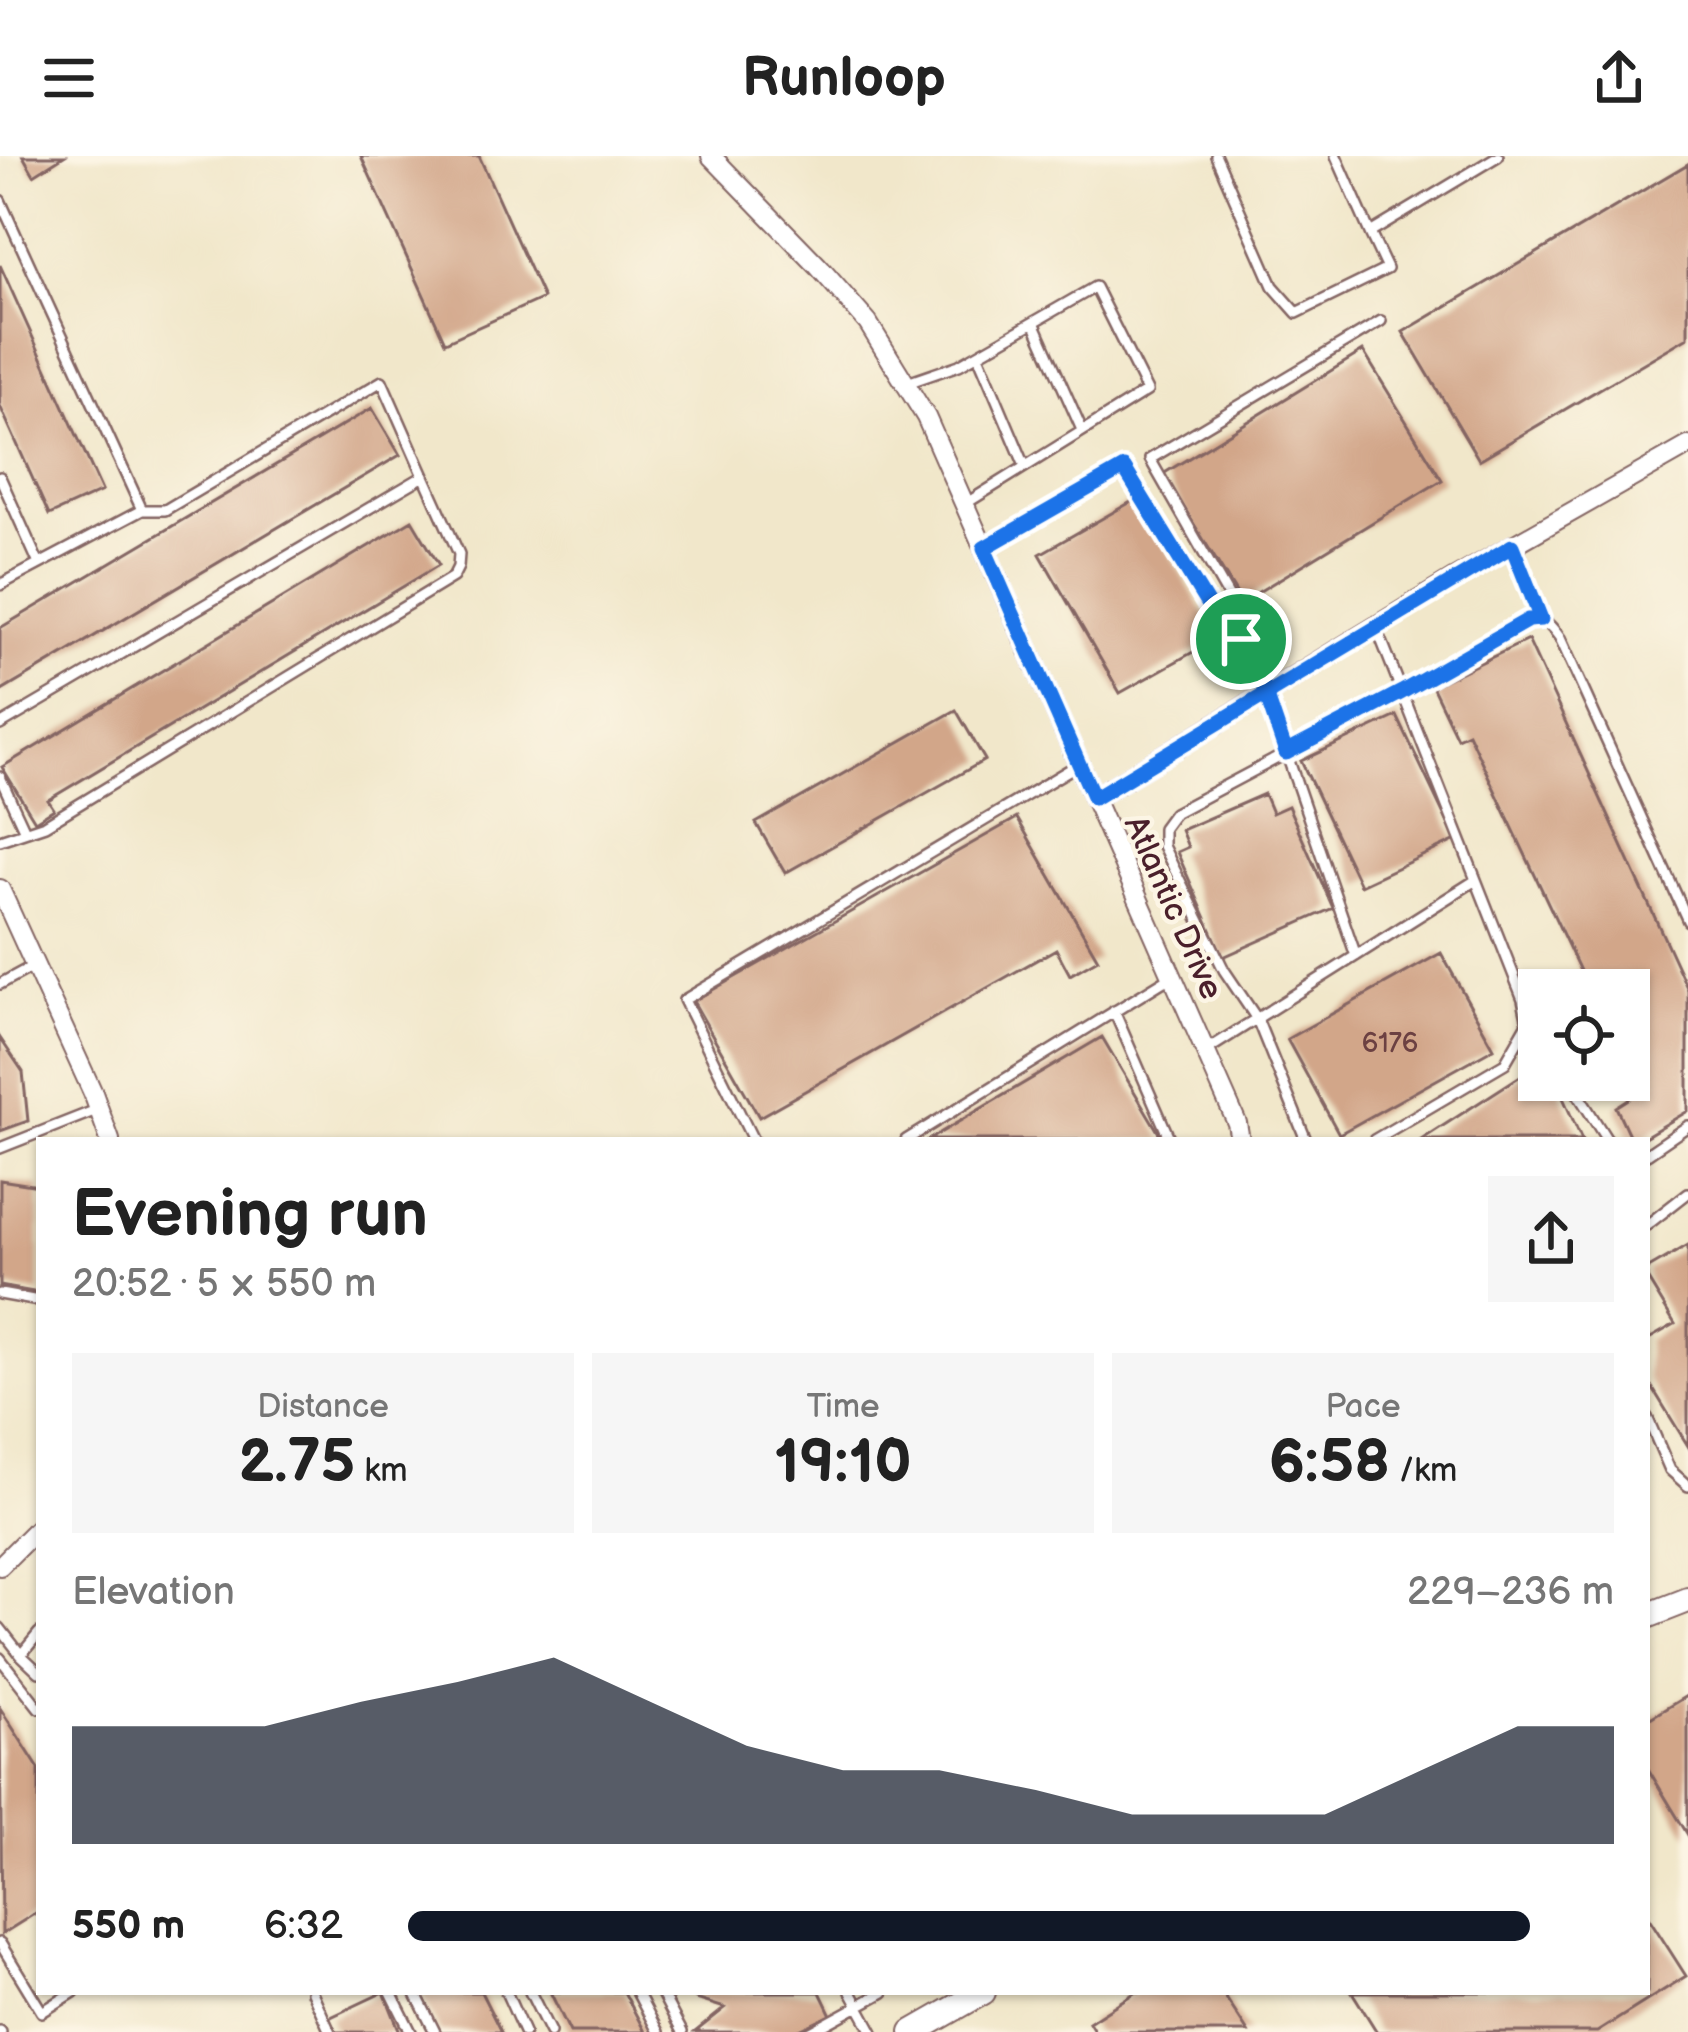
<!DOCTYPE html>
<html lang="en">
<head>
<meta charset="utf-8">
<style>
  body { margin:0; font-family:"Balsamiq Sans",sans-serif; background:#f6f6f6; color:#222; height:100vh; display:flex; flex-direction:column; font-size:45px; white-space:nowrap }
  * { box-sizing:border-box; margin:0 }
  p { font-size:39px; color:#767676 }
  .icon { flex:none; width:66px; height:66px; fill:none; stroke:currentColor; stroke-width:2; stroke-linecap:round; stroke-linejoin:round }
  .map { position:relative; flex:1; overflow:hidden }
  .side { position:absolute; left:36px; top:981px; width:1614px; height:858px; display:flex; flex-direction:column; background:#fff; border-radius:0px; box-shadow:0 3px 9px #0004 }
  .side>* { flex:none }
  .buttons { position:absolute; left:1518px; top:813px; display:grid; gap:24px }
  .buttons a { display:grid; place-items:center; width:132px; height:132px; border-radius:0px; background:#fff; box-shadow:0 3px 9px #0004; font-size:60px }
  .pin { position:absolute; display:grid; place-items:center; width:102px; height:102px; color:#fff; margin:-51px; border:6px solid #fff; border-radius:50%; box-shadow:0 3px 12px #0007 }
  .round { display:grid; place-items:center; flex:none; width:126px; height:126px; border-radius:0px; background:#f6f6f6 }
  .headline { display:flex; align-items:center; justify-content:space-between; height:204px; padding:0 36px }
  h1 { font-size:66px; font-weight:800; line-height:90px }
  .metrics { display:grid; grid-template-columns:repeat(3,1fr); gap:18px; height:204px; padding:12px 36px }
  .metrics div { display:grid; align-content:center; border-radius:0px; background:#f6f6f6; text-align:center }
  .metrics b { font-size:60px; font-weight:800 }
  .metrics small { font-size:33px; font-weight:400 }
  .metrics p { font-size:33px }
  .chart { height:336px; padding:24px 36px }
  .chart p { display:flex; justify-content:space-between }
  .chart svg { width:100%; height:216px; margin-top:12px; fill:#111827; opacity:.7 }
  ul { padding:0 36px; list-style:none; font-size:39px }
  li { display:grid; grid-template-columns:192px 144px 1fr; align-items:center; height:90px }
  li i { height:30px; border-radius:15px; background:#111827 }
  header { display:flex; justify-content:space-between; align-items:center; height:156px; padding:0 36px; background:#fff; font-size:54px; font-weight:800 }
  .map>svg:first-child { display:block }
  .building { fill:#d2a689 }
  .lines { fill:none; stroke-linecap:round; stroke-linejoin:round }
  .lane-casing { stroke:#846563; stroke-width:14 }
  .street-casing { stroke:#846563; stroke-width:22 }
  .secondary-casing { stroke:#846563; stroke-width:28 }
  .lane { stroke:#fff; stroke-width:9 }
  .street { stroke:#fff; stroke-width:18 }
  .secondary { stroke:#fff; stroke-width:24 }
  .route-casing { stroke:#fff; stroke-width:24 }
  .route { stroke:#1a73e8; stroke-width:15 }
  .labels { text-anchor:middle; stroke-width:9; stroke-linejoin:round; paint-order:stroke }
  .number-label { font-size:27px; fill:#6c4142 }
  .street-label { font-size:33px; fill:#4a1f2b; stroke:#fcf5e5 }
</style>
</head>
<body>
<header><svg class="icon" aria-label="menu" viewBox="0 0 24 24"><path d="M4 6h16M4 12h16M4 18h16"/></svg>Runloop<svg class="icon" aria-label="share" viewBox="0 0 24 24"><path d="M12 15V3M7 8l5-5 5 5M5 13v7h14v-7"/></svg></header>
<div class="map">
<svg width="1688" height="1876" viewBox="0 0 1688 1876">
  <rect width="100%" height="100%" fill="#fcf5e5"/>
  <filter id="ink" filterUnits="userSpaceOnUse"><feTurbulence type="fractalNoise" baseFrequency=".00833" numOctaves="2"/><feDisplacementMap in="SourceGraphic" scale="24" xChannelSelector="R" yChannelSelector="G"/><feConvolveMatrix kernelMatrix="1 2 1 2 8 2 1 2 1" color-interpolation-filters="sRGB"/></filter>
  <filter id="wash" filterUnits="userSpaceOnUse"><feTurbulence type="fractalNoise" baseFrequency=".004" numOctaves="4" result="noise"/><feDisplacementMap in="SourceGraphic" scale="48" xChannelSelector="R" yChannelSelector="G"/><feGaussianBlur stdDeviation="2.7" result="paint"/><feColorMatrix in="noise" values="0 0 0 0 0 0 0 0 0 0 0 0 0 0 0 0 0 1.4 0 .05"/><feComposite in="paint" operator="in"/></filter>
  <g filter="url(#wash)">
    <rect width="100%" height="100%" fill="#f1e7ca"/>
    <g id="blocks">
      <!-- building -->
      <path class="building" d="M23,0H64L34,19Z
        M361,0H479L543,142L445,186Z
        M1688,8V181L1479,304L1403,176Z
        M0,109L102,335L49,359L0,250Z
        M1363,195L1442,324L1242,446L1163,318Z
        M372,252L400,299L0,536V472Z
        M1138,342L1218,482L1120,537L1040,398Z
        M412,364L439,409L48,644L54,653L35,665L2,611Z
        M1528,484L1688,834V955L1641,983L1629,979L1616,951L1638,937L1629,918V834H1589L1468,577L1457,582L1432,530Z
        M956,554L985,604L785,717L756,667Z
        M1397,560L1456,684L1360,729L1301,605Z
        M1264,638L1272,657L1288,650L1333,752L1223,801L1177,696L1188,691L1181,674Z
        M1017,662L1098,803L1070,819L1056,793L759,961L693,845Z
        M1441,797L1494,892L1339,978L1287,883Z
        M1102,881L1163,984H928Z
        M0,882L23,916L28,965L0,975Z
        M1539,908V924H1555L1582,984H1421Z
        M0,1024L39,1030V1137L0,1130Z
        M1688,1089V1290L1647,1223V1184L1675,1168L1647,1122V1113Z
        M1688,1539V1679L1647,1611V1564Z
        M0,1552L39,1613V1755L2,1778Z
        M1647,1759L1686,1820L1597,1876H1377L1352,1836H1647Z
        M384,1836L400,1876H336L329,1862Z
        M421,1836H481L501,1876H440Z
        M550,1836H624L645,1876H570Z
        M698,1836H820L831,1859L795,1876H695L725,1852L696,1843Z
        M1136,1836H1222L1248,1876H1095L1089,1866Z"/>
    </g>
  </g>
  <g filter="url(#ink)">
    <use href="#blocks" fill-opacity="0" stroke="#846563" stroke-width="3"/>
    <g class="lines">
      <defs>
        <path id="lane" d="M1216,0L1273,130L1297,157L1387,113L1370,77
          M1336,0L1370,77L1498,0
          M0,44L142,354L0,429
          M1034,166L1082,274
          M978,199L1025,310
          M907,227L959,209L1095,131L1147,235L965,348
          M0,321L39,408
          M142,354H165L382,225L424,320
          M1512,390L1541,463
          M984,392L1124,312L1222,472L1241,483L1266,538L1356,800
          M1241,483L1242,464L1150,303L1381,165
          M0,569L424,320L459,398L458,411L453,421L45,669L0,684
          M0,621L25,675
          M0,828L35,809
          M1114,855L1170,984
          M1207,894L1476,724
          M1569,924L1607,984
          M753,984L684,844L1079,608
          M906,984L1172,820
          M1306,984L1257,863L1224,814L1163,690V672L1174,657L1402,536L1527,464C1545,462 1550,468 1560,482L1688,765
          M1374,984L1505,907L1528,867L1523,843L1376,470
          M0,992L99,953
          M1647,998L1688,970
          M1647,1069L1688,1037
          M0,1138L39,1145
          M1647,1261L1670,1314L1688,1330
          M0,1472L21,1499L39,1516
          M21,1499L39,1477
          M0,1502L39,1552
          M0,1787L42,1856L74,1836
          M312,1836L330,1876
          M391,1836L411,1876
          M415,1836L435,1876
          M506,1836L524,1876
          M530,1836L550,1876
          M637,1836L658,1876
          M661,1836L682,1876
          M851,1836L873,1876
          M0,1875L1,1876
          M811,1876L884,1836"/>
        <path id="street" d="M711,0L818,110L868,167L926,261L1237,967L1240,984
          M1094,642L1455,422L1688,290
          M0,733L93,937L110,984
          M0,1410L39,1371"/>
        <path id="secondary" d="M1647,1460L1688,1444
          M913,1876L983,1836"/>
      </defs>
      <!-- lane casing -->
      <use href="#lane" class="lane-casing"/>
      <!-- street casing -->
      <use href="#street" class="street-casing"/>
      <!-- secondary casing -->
      <use href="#secondary" class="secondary-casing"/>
      <!-- lane -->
      <use href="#lane" class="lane"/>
      <!-- street -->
      <use href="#street" class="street"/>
      <!-- secondary -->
      <use href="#secondary" class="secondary"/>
    </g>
  </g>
  <g class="lines" filter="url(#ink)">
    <defs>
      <path id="route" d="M1241,483L1222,472L1124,312L984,392L1094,642L1266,538L1286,597L1402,536L1528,464L1541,463L1512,390L1266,538L1241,483"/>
    </defs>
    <!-- route casing -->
    <use href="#route" class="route-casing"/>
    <!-- route -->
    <use href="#route" class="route"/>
  </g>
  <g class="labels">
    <!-- number labels -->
    <g class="number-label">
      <text x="1390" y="896">6176</text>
    </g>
    <!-- street labels -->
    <g class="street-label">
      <text transform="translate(1175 751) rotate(66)" y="12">Atlantic Drive</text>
    </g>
  </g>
</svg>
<div class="buttons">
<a><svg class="icon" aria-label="locate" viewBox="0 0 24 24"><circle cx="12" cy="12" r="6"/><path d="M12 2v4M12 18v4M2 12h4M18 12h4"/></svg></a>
</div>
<div class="pin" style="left:1241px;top:483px;background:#1e9e55"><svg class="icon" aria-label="arrive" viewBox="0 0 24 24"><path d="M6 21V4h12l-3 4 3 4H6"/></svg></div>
<section class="side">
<div class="headline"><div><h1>Evening run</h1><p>20:52 · 5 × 550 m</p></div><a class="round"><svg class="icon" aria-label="share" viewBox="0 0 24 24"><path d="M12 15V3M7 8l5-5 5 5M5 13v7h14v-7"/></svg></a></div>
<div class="metrics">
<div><p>Distance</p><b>2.75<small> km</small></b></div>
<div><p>Time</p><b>19:10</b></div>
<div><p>Pace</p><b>6:58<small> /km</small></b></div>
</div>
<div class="chart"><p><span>Elevation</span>229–236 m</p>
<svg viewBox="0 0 160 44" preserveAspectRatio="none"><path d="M0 44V20L10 20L20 20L30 15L40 11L50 6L60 15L70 24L80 29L90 29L100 33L110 38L120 38L130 38L140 29L150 20L160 20V44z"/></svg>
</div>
<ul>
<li><b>550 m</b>6:32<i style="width:93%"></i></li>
</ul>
</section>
</div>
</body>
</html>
